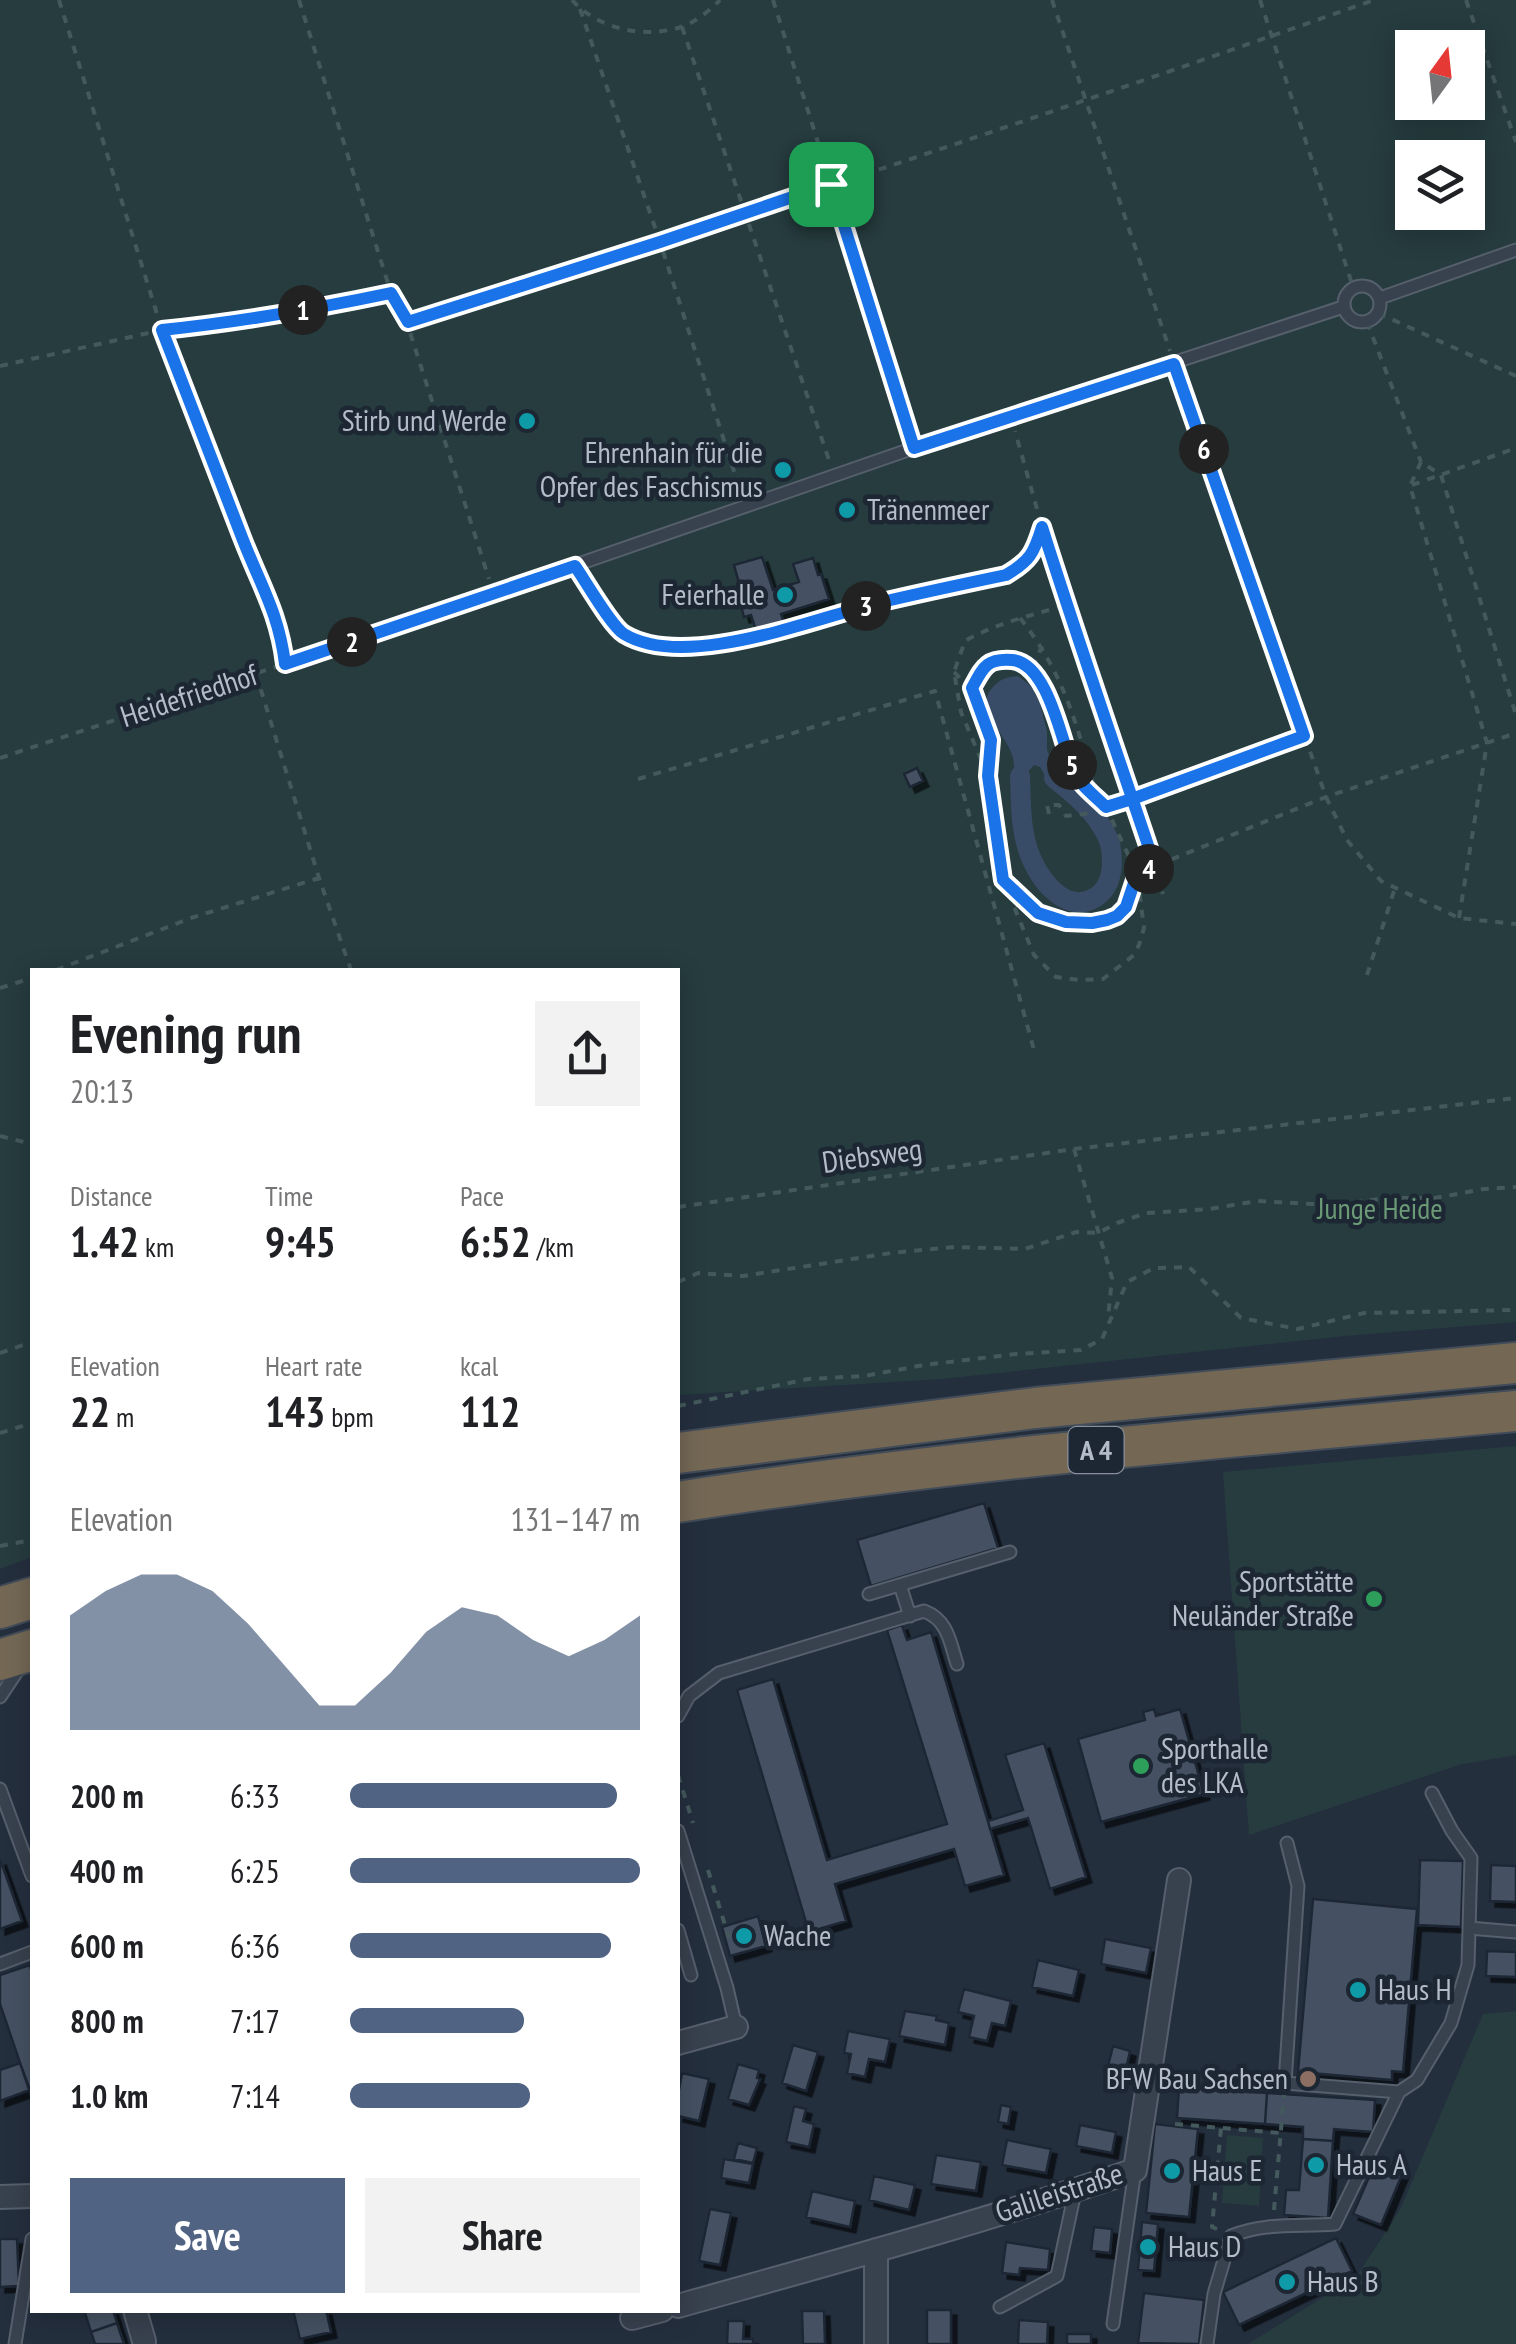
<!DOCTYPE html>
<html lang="en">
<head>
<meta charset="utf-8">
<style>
  body { margin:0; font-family:"PT Sans Narrow",sans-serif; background:#f2f2f2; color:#202124; height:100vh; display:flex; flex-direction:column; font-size:38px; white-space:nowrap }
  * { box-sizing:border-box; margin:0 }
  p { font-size:32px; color:#757577 }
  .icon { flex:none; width:55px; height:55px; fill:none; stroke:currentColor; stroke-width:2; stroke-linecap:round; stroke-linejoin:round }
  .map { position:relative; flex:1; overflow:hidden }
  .details { position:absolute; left:30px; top:968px; width:650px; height:1345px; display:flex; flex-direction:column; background:#fff; border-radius:0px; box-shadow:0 5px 25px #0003 }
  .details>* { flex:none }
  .needle { width:65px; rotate:15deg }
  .controls { position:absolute; left:1395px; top:30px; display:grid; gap:20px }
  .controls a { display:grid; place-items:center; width:90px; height:90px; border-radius:0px; background:#fff; box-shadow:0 5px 25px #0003; font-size:50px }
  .pin { position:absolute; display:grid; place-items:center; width:85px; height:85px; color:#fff; margin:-42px; border-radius:20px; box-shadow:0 5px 15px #0006 }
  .km { position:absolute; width:50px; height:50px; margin:-25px; border-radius:50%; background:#222; color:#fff; font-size:28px; line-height:50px; text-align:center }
  .round { display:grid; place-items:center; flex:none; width:105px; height:105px; border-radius:0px; background:#f2f2f2 }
  .overview { display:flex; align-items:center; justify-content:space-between; height:170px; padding:0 40px }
  h1 { font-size:55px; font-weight:800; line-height:75px }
  .stats { display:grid; grid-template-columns:repeat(3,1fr); gap:15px; height:170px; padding:10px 40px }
  .stats div { display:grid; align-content:center }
  .stats b { font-size:42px; font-weight:800 }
  .stats small { font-size:28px; font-weight:400 }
  .stats p { font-size:28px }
  .chart { height:280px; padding:20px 40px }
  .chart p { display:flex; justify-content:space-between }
  .chart svg { width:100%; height:180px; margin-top:10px; fill:#506383; opacity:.7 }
  .cta { display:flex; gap:20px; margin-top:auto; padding:20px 40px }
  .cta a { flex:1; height:115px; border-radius:0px; background:#506383; color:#fff; font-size:40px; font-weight:800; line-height:115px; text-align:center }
  .cta a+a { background:#f2f2f2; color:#202124 }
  ul { padding:0 40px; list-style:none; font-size:32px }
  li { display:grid; grid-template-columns:160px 120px 1fr; align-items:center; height:75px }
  li i { height:25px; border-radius:12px; background:#506383 }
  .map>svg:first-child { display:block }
  .green { fill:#263c3f; fill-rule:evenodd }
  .water { fill:#394c67 }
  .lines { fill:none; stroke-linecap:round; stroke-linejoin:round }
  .canal { stroke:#394c67; stroke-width:20 }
  .building { fill:#455162; stroke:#1f2835; stroke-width:2.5; filter:url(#shadow) }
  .service-casing { stroke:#565f6c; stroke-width:15 }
  .minor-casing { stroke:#565f6c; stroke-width:26 }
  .motorway-casing { stroke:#434c59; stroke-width:44 }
  .path { stroke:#44595c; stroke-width:4; stroke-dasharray:8 8; stroke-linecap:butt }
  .service { stroke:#38414e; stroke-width:11 }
  .minor { stroke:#38414e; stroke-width:22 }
  .motorway { stroke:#746855; stroke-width:40 }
  .route-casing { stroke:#fff; stroke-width:20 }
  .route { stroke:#1a73e8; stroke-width:12 }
  .culture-dot { fill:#0f9aa8; stroke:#1d2633; stroke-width:4 }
  .leisure-dot { fill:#2e9e5b; stroke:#1d2633; stroke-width:4 }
  .education-dot { fill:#8d6e63; stroke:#1d2633; stroke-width:4 }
  .labels { text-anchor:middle; stroke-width:9; stroke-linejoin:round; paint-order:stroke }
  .shield { fill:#1d2633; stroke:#878f9c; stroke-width:2.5 }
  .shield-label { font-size:28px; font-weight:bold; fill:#b4bcc9 }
  .poi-label { font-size:30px; fill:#b4bcc9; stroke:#1d2633; text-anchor:start }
  .street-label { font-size:30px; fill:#b4bcc9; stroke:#1d2633 }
  .park-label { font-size:30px; fill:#6b9a76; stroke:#1d2633 }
</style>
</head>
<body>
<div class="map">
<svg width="1516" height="2344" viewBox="0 0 1516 2344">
  <defs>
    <filter id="shadow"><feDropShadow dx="5.5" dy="5.5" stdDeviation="0" flood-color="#0009"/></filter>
  </defs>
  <rect width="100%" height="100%" fill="#242f3e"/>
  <!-- green -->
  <path class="green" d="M0,0H1516V1322L1345,1336L942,1379L678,1395V970H32V1557L0,1569ZM1412,48H1468V102H1412ZM1412,158H1468V212H1412Z
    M1516,1446V1755L1462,1764L1249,1835L1223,1472Z
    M1516,2011V2344H1248L1357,2276L1401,2208L1483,2014Z
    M1227,2135L1263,2138L1259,2206L1222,2203Z"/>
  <!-- water -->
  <path class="water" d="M1018,676L1031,686L1040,703L1047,732V750L1058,774L1047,779L1040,767L1034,765L1026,774L1015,775C1014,766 1014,757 1010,750C1001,729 971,706 996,684C1003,678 1008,677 1018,676Z"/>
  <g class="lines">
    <!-- canal -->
    <path class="canal" d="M1020,776C1021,804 1020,834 1032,860C1042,883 1068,915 1096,897C1108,889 1111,877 1112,864C1112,854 1111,842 1106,834C1094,810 1074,794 1054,778"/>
  </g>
  <!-- building -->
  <path class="building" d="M762,557L773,590L799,582L793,564L813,558L818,575L821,574L829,599L781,614L784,622L756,630L751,615L744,617L740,602L744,601L734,565Z
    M917,768L923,781L910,787L904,774Z
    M984,1503L998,1548L871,1586L857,1540Z
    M902,1625L907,1640L931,1632L1004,1875L965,1886L954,1849L835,1884L846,1921L809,1932L737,1690L773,1679L827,1860L947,1824L887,1630Z
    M1154,1709L1156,1716L1180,1709L1204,1794L1101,1822L1078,1739L1145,1720L1143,1712Z
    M1044,1743L1086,1877L1050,1889L1028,1818L990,1829L988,1821L1023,1810L1005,1755Z
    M0,1859L22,1921L0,1929Z
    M1420,1860L1463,1861L1461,1927L1418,1925Z
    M1491,1865L1516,1866V1902L1490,1901Z
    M1313,1899L1417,1909L1403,2072L1392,2071V2080L1298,2072Z
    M758,1916L766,1946L730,1956L722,1927Z
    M1105,1939L1151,1948L1146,1973L1101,1964Z
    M1487,1951L1516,1952V1977L1486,1976Z
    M1038,1960L1079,1970L1073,1996L1032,1987Z
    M30,1965L32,1974V2098L0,2004V1975Z
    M964,1989L1011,2001L1005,2026L992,2023L987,2041L969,2037L974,2016L958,2012Z
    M905,2011L937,2016L936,2020L949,2023L945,2045L899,2036Z
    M848,2031L890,2039L885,2062L869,2059L865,2077L847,2073L851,2054L844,2053Z
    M793,2045L818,2052L806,2091L782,2083Z
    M1113,2046L1130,2051L1124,2078L1106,2074Z
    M20,2063L30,2090L0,2101V2070Z
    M738,2064L759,2070L757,2078L760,2079L749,2105L728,2099Z
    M682,2073L709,2079L699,2121L678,2116V2095Z
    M1179,2087L1267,2093L1265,2124L1177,2118Z
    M1267,2093L1375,2100L1373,2132L1334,2129L1333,2141L1303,2139V2127L1265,2124Z
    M1001,2105L1011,2107L1008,2124L998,2122Z
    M794,2106L806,2109L803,2121L814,2124L809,2147L786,2142Z
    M1155,2124L1198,2129L1189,2217L1146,2213Z
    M1080,2125L1116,2132L1112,2153L1076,2146Z
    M1303,2139L1333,2141L1328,2218L1284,2215L1286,2190H1299Z
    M1007,2140L1051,2149L1046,2173L1002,2165Z
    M738,2143L757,2148L753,2163L734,2159Z
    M936,2155L981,2162L976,2191L931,2184Z
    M724,2159L753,2164L749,2183L721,2178Z
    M1376,2161L1403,2172L1381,2225L1353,2214Z
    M874,2176L915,2185L909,2210L869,2200Z
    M812,2191L855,2201L850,2227L806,2217Z
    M710,2209L731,2213L720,2265L699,2261Z
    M1142,2222L1158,2224L1154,2271L1138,2270Z
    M1094,2227L1112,2229L1110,2253L1091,2251Z
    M1336,2238L1352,2271L1239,2325L1223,2292Z
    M0,2239H17L19,2286L0,2287Z
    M1006,2242L1050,2249L1048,2270L1020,2268L1019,2275L1002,2273Z
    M1144,2293L1204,2300L1199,2344L1138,2343Z
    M84,2310H113L117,2323L91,2332Z
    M293,2310H326L331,2332L300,2339Z
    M927,2310H951V2344H927Z
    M802,2311H824L825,2344H803Z
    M1019,2320L1048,2322L1047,2344H1018Z
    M728,2321H744L743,2339H753V2344H727Z
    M117,2323L124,2344H95L91,2332Z
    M1067,2334H1091V2344H1067Z"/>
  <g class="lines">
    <defs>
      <path id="service" d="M1344 304a18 18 0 1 1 36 0a18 18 0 1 1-36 0Z
        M1380,298L1516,250
        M356,641L914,448L1343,307
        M900,1585L910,1616
        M869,1594L1010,1552
        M0,1697L20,1667
        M678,1716L689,1696L719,1673L924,1611C948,1620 950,1642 957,1664
        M0,1789L32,1876
        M678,1831L727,1988L736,2027
        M1287,1843L1298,1886L1285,2083L1399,2092L1417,2080L1451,2023L1468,1965L1471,1858L1452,1831L1432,1793
        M1469,1928L1516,1932
        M678,1930L691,1975
        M0,1964L32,1952
        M1000,2307L1057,2276L1075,2192
        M1113,2324L1135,2170
        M15,2344L32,2239
        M1207,2344L1214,2294L1231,2236C1265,2222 1299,2227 1335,2224L1399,2092"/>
      <path id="minor" d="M678,2043L736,2027
        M0,2197L32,2196
        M678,2306C831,2263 984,2222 1135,2170L1179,1880
        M135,2310L144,2341
        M632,2318L662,2310
        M876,2344V2250"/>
      <path id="motorway" d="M678,1453L1035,1408L1516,1363
        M678,1502C955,1458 1236,1437 1516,1411
        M0,1608L32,1598
        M0,1660L32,1650"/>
    </defs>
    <!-- service casing -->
    <use href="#service" class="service-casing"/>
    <!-- minor casing -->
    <use href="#minor" class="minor-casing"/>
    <!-- motorway casing -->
    <use href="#motorway" class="motorway-casing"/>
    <!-- path -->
    <path class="path" d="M59,0L162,330L247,550L268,596L282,637L285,664
      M299,0L391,293L407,323L489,579
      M572,0C598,29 644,39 681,27C696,22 709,11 720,0
      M773,0L910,434
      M1052,0L1170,351
      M1260,0L1353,287
      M1466,0L1516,142
      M580,9L660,242L741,493
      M682,27L830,463
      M1378,313L1516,376
      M1367,322L1421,462
      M407,323C731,220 1054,113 1374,0
      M0,366L162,330L222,324L326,307L391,293
      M1178,374L1326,797L1347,840L1381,881L1459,918L1516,924
      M1412,485L1516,448
      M1042,527L1163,894
      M583,578L621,633L651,644L691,648L732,642L880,603L1006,575L1024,564L1034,551L1042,527L1015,431
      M1020,618C1066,676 1078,729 1097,798L1106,807L1137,874L1144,928L1139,945L1134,955L1103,979L1080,980L1056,977L1034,955L1003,880L988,776L961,712L954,672L965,641C997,623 1032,615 1067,605
      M1031,671L1053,706L1075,776L1096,798
      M954,672L971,689L991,740L988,775
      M256,674L319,878L351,970
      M972,688C987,661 1005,646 1031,671L1042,646
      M0,758L342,645
      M638,779L935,691L1034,1050
      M1049,814L1047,805H1059L1066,816L1084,814L1133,799L1304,736
      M1007,884C1017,893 1026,905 1037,912C1060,926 1110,930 1126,905C1132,896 1134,884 1137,874L1155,866L1326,797L1516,733
      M1459,918L1487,743L1410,486L1421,462L1441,475L1516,715
      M56,970L191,918L319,878
      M1367,975L1395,888
      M0,988L32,978
      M0,1136L32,1144
      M1074,1149L1112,1278L1108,1318
      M678,1207L1074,1149L1516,1098
      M678,1282L698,1273L743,1276L891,1253L954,1247L1025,1249L1076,1232L1098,1233L1117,1223L1146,1213L1209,1209L1258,1201L1331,1205L1387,1198H1435L1484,1189L1516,1187
      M0,1353L32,1342
      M678,1406L808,1379L864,1376L924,1365L1016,1354L1081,1350L1102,1339L1127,1282L1154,1268L1189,1267L1241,1318L1298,1329L1364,1313L1516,1310
      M0,1433L32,1423
      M0,1546L32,1540
      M678,1775L693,1823
      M708,1870L729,1938
      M1175,2124L1280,2133
      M1274,2210L1284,2095
      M1217,2229L1212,2227L1221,2128"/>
    <!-- service -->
    <use href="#service" class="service"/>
    <!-- minor -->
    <use href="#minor" class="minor"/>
    <!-- motorway -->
    <use href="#motorway" class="motorway"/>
  </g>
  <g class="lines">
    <defs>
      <path id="route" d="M831,184L660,242L408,322L391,293C315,309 239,322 162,330C189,400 216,470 243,540C261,586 279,614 285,664L575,566C585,580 611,626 624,634C685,671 813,619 878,603C920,593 963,584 1006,575C1030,561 1034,553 1042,527C1078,641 1117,753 1155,866L1137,874L1126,907L1117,916L1107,920L1092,923L1066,922L1038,913L1003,880L988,776L991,740L972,688C983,668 986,658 1012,660C1049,663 1062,745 1074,772C1080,785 1096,797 1106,807L1132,799L1304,736L1174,364L914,448L831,184"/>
    </defs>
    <!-- route casing -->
    <use href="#route" class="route-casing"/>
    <!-- route -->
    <use href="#route" class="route"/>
  </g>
  <!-- markers -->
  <g class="culture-dot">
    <circle cx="527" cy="421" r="10"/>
    <circle cx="783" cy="470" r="10"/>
    <circle cx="847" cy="510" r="10"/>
    <circle cx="785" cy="595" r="10"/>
    <circle cx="744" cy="1936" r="10"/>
    <circle cx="1358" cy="1990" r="10"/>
    <circle cx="1316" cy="2165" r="10"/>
    <circle cx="1172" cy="2171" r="10"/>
    <circle cx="1148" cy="2247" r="10"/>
    <circle cx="1287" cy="2282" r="10"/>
  </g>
  <g class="leisure-dot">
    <circle cx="1374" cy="1599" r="10"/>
    <circle cx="1141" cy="1766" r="10"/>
  </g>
  <circle class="education-dot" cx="1308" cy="2079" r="10"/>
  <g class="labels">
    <!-- shield labels -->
    <rect class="shield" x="1068.5" y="1427" width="55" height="46" rx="8"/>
    <g class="shield-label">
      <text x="1096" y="1460">A 4</text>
    </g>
    <!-- poi labels -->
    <g class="poi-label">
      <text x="507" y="431" text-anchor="end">Stirb und Werde</text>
      <text x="763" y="463" text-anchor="end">Ehrenhain für die<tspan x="763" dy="34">Opfer des Faschismus</tspan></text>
      <text x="867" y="520">Tränenmeer</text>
      <text x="765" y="605" text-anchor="end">Feierhalle</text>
      <text x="1354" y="1592" text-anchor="end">Sportstätte<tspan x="1354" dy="34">Neuländer Straße</tspan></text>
      <text x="1161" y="1759">Sporthalle<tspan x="1161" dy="34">des LKA</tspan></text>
      <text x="764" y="1946">Wache</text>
      <text x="1378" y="2000">Haus H</text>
      <text x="1288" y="2089" text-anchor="end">BFW Bau Sachsen</text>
      <text x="1336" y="2175">Haus A</text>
      <text x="1192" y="2181">Haus E</text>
      <text x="1168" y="2257">Haus D</text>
      <text x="1307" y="2292">Haus B</text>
    </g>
    <!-- street labels -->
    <g class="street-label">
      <text transform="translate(189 696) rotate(-18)" y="10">Heidefriedhof</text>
      <text transform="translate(872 1156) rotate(-8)" y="10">Diebsweg</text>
      <text transform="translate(1059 2193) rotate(-18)" y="10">Galileistraße</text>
    </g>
    <!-- park labels -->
    <g class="park-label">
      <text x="1380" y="1219">Junge Heide</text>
    </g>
  </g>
</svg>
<div class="controls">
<a><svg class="needle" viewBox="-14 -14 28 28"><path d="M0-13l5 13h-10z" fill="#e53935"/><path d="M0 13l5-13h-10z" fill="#757577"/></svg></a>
<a><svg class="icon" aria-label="layers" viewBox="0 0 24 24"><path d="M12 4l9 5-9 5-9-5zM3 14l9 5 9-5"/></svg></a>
</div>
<div class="pin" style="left:831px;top:184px;background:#1e9e55"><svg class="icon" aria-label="arrive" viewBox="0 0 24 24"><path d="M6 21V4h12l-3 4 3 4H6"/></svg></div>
<b class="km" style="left:303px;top:310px">1</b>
<b class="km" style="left:352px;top:642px">2</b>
<b class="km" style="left:866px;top:606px">3</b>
<b class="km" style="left:1149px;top:869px">4</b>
<b class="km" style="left:1072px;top:765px">5</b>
<b class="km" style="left:1204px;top:449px">6</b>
<section class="details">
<div class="overview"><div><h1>Evening run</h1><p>20:13</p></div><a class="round"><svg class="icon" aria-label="share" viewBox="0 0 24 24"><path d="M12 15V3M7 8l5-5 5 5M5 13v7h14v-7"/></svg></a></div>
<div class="stats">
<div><p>Distance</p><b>1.42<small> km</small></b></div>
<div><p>Time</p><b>9:45</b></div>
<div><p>Pace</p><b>6:52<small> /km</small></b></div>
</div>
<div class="stats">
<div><p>Elevation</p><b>22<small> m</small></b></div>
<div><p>Heart rate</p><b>143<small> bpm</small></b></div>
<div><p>kcal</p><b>112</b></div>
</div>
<div class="chart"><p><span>Elevation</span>131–147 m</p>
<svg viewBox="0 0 160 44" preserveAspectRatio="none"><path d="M0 44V16L10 10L20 6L30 6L40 10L50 18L60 28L70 38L80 38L90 30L100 20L110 14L120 16L130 22L140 26L150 22L160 16V44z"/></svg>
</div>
<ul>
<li><b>200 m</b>6:33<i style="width:92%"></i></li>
<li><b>400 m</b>6:25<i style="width:100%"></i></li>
<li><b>600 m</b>6:36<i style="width:90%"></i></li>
<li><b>800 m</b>7:17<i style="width:60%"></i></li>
<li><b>1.0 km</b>7:14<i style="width:62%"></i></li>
</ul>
<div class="cta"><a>Save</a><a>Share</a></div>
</section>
</div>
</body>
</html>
